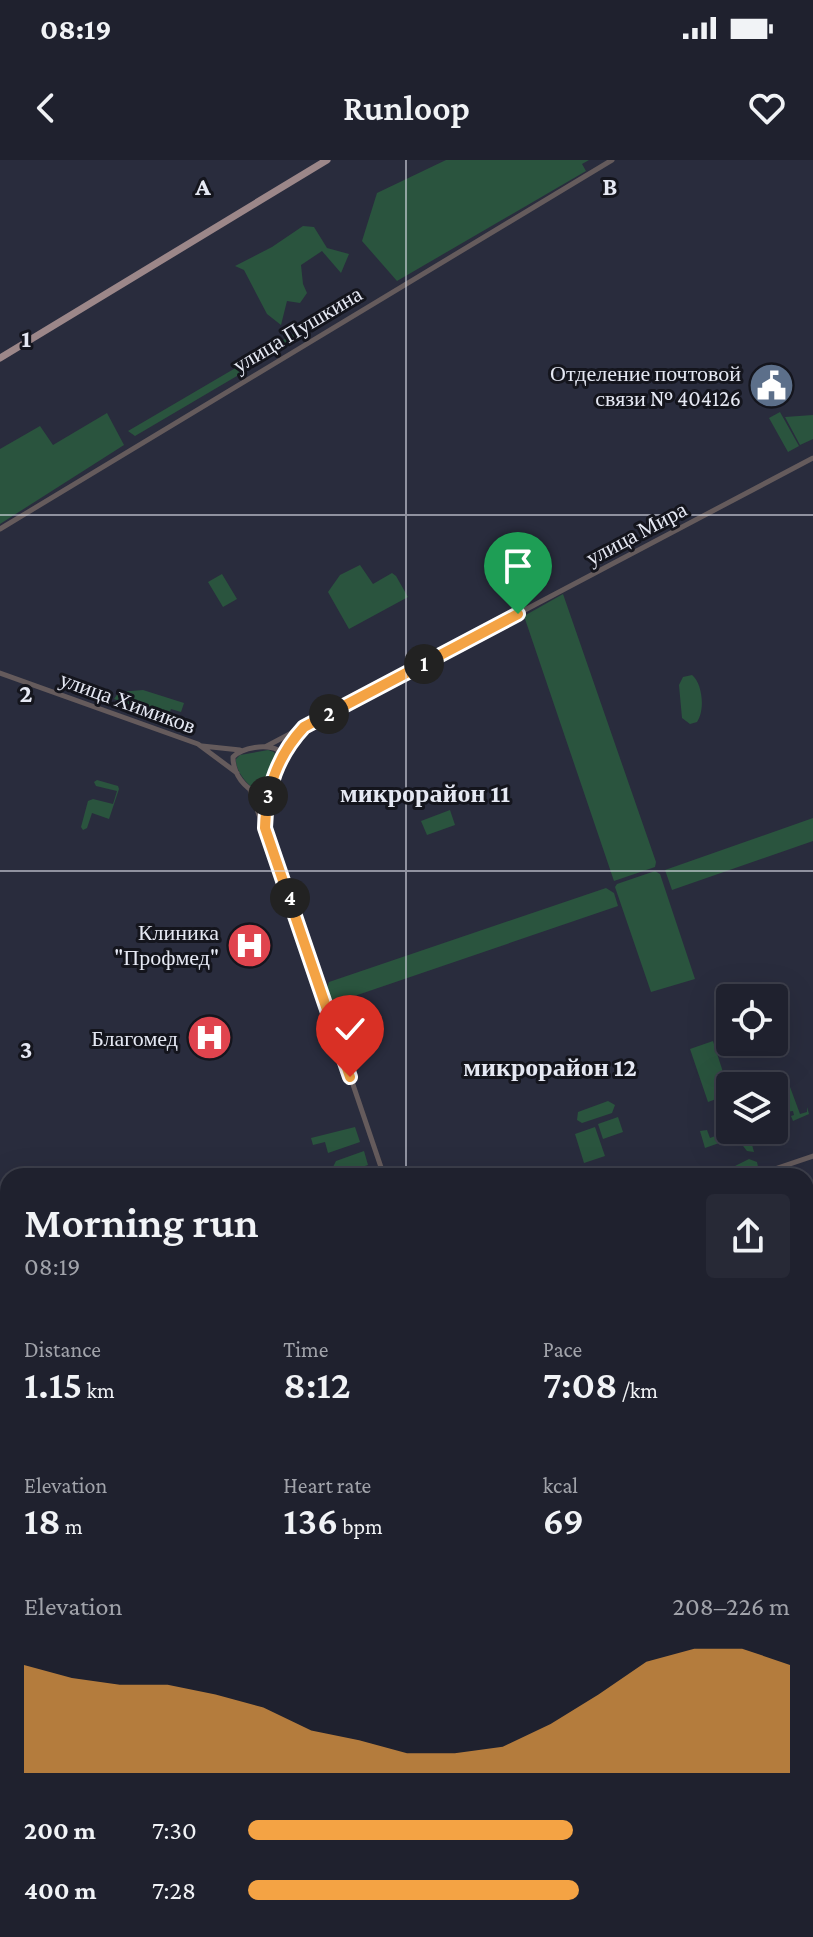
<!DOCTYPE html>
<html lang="en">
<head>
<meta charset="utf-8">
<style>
  body { margin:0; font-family:"Crimson Pro",serif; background:#272936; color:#f1f3f6; height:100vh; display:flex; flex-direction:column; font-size:30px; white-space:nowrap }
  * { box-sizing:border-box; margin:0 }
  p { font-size:26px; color:#a1a3aa }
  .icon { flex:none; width:44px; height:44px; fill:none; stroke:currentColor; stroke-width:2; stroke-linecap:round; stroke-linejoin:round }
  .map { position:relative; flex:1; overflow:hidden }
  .panel { position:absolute; left:0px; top:1008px; width:814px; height:770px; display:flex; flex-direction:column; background:#1f212e; border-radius:24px 24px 0 0; box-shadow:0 8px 32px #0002,0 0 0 2px #3c3e4a }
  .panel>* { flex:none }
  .tools { position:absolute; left:716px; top:824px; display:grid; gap:16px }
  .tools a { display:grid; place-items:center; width:72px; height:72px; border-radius:8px; background:#1f212e; box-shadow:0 8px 32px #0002,0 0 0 2px #3c3e4a; font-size:40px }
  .pin { position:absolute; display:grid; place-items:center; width:68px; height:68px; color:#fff; margin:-82px -34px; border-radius:50% 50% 50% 0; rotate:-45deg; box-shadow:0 0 8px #0007 }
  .pin .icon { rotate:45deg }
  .km { position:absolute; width:40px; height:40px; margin:-20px; border-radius:50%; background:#222; color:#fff; font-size:22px; line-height:40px; text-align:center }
  .round { display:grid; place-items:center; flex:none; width:84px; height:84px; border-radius:8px; background:#272936 }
  .summary { display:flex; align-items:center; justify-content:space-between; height:136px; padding:0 24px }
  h1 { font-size:44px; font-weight:600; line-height:60px }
  .metrics { display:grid; grid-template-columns:repeat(3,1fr); gap:12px; height:136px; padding:8px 24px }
  .metrics div { display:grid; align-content:center }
  .metrics b { font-size:40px; font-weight:600 }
  .metrics small { font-size:22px; font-weight:400 }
  .metrics p { font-size:22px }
  .chart { height:224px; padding:16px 24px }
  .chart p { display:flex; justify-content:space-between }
  .chart svg { width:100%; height:144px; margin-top:8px; fill:#f4a344; opacity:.7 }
  ul { padding:0 24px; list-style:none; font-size:26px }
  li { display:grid; grid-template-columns:128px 96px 1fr; align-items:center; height:60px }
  li i { height:20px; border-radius:10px; background:#f4a344 }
  .status { display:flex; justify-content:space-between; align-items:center; height:56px; padding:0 40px; background:#1f212e; direction:ltr }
  .status svg { height:22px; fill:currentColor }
  header { display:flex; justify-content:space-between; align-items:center; height:104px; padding:0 24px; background:#1f212e; font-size:36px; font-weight:600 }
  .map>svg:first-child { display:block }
  .green { fill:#2a543e }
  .water { fill:#1e6577; stroke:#5a8c9c; stroke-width:2 }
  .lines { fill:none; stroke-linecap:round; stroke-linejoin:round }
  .minor { stroke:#655b5c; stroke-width:5 }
  .major { stroke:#9c8789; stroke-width:7 }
  .tram { stroke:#d2d5e1; stroke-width:2 }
  .route-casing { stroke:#fff; stroke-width:16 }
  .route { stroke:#f4a344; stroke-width:10 }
  .grid { fill:none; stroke:#e5e8f3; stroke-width:2; stroke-opacity:0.55 }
  .labels { text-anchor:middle; stroke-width:6; stroke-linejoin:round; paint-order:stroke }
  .street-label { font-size:22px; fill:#e5e8f3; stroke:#14151d }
  .poi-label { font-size:22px; fill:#e5e8f3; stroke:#14151d; text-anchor:end }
  .quarter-label { font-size:26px; font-weight:bold; fill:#e5e8f3; stroke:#14151d }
  .grid-label { font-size:26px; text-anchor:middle; font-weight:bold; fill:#e5e8f3; stroke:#14151d; stroke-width:6; stroke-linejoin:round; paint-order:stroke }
</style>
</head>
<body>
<div class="status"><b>08:19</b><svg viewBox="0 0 49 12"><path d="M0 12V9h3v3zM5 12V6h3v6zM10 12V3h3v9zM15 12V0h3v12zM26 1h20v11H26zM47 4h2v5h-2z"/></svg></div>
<header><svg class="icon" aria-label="back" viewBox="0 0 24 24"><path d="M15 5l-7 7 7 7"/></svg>Runloop<svg class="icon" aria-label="heart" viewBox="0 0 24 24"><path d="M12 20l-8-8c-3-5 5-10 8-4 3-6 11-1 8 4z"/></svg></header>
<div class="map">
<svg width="813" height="1777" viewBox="0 0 813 1777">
  <rect width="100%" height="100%" fill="#292c3d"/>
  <!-- green -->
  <path class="green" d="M446,0H589L582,4L586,11L397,121L362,81L377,33Z
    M303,66L314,67L327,88L349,94L341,113L322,91L301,105L303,124L307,133L300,143L287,141L281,165L267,154L244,110L235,106L272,87Z
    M295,173L298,180L135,276L128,271Z
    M780,252L799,286L788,292L769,258Z
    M107,253L124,285L0,364V289L40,266L53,285Z
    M813,255V279L800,285L785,257Z
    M360,405L373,424L392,413L396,416L408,437L349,469L328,432L340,415Z
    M222,414L237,439L223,447L208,422Z
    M563,434L656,702L655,707L614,721L524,456Z
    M692,515C703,524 705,551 697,562L690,564L682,558L679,525L683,517Z
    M143,530L184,543L181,552L171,549L168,557L114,539L119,532Z
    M127,546L167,560L165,566L125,552Z
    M268,590L274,592L277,598L266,628L260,632C249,628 235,611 236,599L240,595Z
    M97,620L118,626L119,629L109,659L92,653L87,668L83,670L81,667L88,641L93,639L113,644L117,631L96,626L94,622Z
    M450,650L455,665L427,675L421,661Z
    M813,658V681L672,730L665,710Z
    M655,711L660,714L695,819L651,832L615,727L617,724Z
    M606,728L614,733L618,746L331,844L326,831L329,822Z
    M713,881L730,934L708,942L690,889Z
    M790,927L800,954L807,952V947L809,954L793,961L791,956L794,955L793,951L785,952L787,960L774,964V947L779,944L774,932Z
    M608,941L615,945L612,953L582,963L577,960L578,952Z
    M618,957L623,972L603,979L598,964Z
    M726,959L730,970H748L754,992L747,991L736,977L705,988L700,971L707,970L710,978L718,975L714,964Z
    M355,967L360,982L328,993L325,982L313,985L311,978Z
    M595,967L605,996L584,1003L575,974Z
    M364,991L368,1005L335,1016L332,1009L336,1001Z
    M749,999L757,1002L758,1007L734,1016H716L715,1011L728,1006L729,1009Z
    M198,1770H557L531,1777H183Z"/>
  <!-- water -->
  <path class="water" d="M813,1684V1777H591L600,1770H806V1685Z"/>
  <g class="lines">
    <!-- minor -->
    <path class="minor" d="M0,369L612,0
      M0,513L198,584L237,613
      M202,586L240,590
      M265,587L813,298
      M270,628L261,634C245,630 233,614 233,597C243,587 266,584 278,590L281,597
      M250,630L305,783L384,1016
      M265,664C266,629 277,596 301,571
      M754,1016L813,996
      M0,1178L8,1180
      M0,1183L8,1186"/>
    <!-- major -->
    <path class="major" d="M0,198L327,0
      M806,1261L813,1259
      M0,1529L8,1526"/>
    <!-- tram -->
    <path class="tram" d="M0,1196L8,1198"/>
  </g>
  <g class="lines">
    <defs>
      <path id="route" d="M350,917L265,668C266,629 277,596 304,567L518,454"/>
    </defs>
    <!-- route casing -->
    <use href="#route" class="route-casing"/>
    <!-- route -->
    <use href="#route" class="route"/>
  </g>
  <!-- grid -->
  <path class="grid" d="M406,0V1016M0,355H813M0,711H813M0,1066H8M806,1066H813M0,1422H8M806,1422H813M406,1770V1777"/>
  <!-- icons -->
  <defs>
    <symbol id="civic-disc" viewBox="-11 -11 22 22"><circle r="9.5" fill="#5c6f8a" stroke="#14151d"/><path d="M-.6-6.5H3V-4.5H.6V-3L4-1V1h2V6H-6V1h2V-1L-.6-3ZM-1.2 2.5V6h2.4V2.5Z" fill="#fff"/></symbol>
    <symbol id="hospital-disc" viewBox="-11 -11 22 22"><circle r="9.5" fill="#e0444e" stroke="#14151d"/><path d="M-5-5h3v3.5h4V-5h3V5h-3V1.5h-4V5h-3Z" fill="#fff"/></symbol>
  </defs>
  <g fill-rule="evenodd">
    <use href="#civic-disc" x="746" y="200" width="51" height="51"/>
    <use href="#hospital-disc" x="224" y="760" width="51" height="51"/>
    <use href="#hospital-disc" x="184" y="852" width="51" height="51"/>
  </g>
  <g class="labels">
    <!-- street labels -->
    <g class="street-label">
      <text transform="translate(297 169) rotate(-31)" y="8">улица Пушкина</text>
      <text transform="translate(636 373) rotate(-28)" y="8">улица Мира</text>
      <text transform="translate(128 542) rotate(20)" y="8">улица Химиков</text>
    </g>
    <!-- poi labels -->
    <g class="poi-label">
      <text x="741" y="221">Отделение почтовой<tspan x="741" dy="25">связи № 404126</tspan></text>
      <text x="219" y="780">Клиника<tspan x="219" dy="25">"Профмед"</tspan></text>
      <text x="178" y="886">Благомед</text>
    </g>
    <!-- quarter labels -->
    <g class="quarter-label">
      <text x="425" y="642">микрорайон 11</text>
      <text x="550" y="916">микрорайон 12</text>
    </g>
  </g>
  <g class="grid-label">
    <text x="203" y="35">A</text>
    <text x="610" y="35">B</text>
    <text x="26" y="187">1</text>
    <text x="26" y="542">2</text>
    <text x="26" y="898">3</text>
  </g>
</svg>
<div class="tools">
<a><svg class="icon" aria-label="locate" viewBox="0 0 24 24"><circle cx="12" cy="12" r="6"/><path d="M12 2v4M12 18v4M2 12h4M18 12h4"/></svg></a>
<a><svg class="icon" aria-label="layers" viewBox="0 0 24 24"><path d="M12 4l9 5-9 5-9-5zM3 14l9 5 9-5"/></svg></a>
</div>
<div class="pin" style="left:518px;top:454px;background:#1e9e55"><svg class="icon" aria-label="arrive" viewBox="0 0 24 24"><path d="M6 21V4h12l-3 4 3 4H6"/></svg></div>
<div class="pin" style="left:350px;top:917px;background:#d93025"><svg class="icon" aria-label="check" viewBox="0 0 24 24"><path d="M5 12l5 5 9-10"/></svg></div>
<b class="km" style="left:424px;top:504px">1</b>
<b class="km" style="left:329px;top:554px">2</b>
<b class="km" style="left:268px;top:636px">3</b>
<b class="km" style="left:290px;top:738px">4</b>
<section class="panel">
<div class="summary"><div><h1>Morning run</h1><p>08:19</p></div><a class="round"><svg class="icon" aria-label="share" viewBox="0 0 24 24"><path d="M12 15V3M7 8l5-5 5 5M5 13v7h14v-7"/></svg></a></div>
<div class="metrics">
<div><p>Distance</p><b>1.15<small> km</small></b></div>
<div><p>Time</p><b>8:12</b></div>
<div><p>Pace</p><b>7:08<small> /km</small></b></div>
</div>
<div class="metrics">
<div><p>Elevation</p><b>18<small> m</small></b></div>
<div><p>Heart rate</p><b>136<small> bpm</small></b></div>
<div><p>kcal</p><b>69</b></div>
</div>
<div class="chart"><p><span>Elevation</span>208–226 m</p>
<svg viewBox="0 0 160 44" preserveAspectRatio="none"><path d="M0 44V11L10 15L20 17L30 17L40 20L50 24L60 31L70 34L80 38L90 38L100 36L110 29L120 20L130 10L140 6L150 6L160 11V44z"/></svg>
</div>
<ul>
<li><b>200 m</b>7:30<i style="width:60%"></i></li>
<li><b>400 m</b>7:28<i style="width:61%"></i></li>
</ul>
</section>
</div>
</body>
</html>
